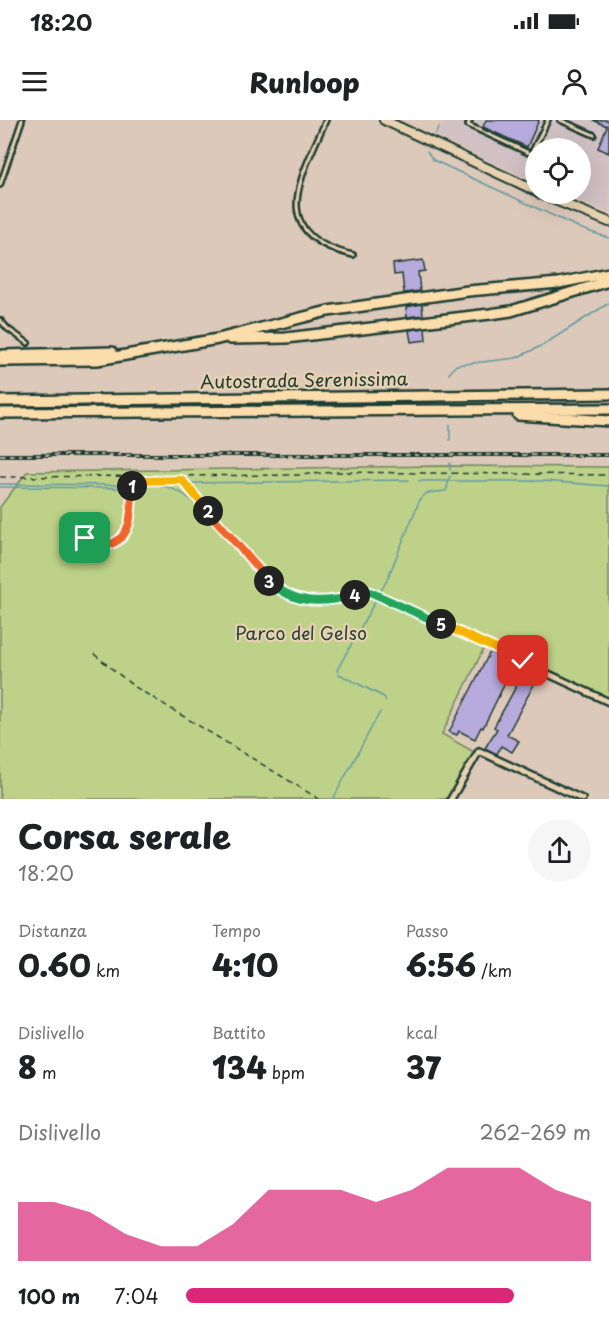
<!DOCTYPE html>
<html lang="it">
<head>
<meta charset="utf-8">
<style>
  body { margin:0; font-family:"Playpen Sans",sans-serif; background:#f6f6f6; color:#202124; height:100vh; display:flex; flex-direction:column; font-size:22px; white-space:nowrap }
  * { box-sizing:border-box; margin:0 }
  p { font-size:20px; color:#757577 }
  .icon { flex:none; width:33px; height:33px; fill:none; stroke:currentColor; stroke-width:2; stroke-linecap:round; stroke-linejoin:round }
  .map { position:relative; height:679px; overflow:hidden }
  .sheet { display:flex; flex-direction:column; background:#fff; flex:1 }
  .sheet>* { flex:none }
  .tools { position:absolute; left:525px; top:18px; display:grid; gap:12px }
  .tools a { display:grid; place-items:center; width:66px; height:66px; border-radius:50%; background:#fff; box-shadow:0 6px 24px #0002; font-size:30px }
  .pin { position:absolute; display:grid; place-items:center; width:51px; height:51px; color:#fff; margin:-26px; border-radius:12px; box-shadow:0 3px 9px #0006 }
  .km { position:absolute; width:30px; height:30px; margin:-15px; border-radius:50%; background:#222; color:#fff; font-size:16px; line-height:30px; text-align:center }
  .round { display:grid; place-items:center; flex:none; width:63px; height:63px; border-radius:32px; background:#f6f6f6 }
  .overview { display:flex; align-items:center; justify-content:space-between; height:102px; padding:0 18px }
  h1 { font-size:33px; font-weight:800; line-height:45px }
  .stats { display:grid; grid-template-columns:repeat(3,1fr); gap:9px; height:102px; padding:6px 18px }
  .stats div { display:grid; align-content:center }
  .stats b { font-size:30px; font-weight:800 }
  .stats small { font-size:16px; font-weight:400 }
  .stats p { font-size:16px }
  .chart { height:168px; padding:12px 18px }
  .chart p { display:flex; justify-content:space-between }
  .chart svg { width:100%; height:108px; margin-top:6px; fill:#db2777; opacity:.7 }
  ul { padding:0 18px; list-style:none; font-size:20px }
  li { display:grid; grid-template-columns:96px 72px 1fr; align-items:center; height:45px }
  li i { height:15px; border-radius:8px; background:#db2777 }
  .status { display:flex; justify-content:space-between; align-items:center; height:42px; padding:0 30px; background:#fff; direction:ltr }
  .status svg { height:16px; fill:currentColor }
  header { display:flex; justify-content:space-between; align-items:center; height:78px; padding:0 18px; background:#fff; font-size:27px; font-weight:800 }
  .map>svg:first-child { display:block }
  .built { fill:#d1c0c4 }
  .green { fill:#bdd288; stroke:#6e885e; stroke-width:1.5 }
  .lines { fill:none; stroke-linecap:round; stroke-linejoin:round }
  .stream { stroke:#6299a5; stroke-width:1.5 }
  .building { fill:#b6abdc; stroke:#1f3d34; stroke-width:1.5 }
  .lane-casing { stroke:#1f3d34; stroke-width:8 }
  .street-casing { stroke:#1f3d34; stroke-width:10 }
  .secondary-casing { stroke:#1f3d34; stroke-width:12 }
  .highway-casing { stroke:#1f3d34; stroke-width:14 }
  .path { stroke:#1f3d34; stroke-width:1.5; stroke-dasharray:6 4.5; stroke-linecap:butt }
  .lane { stroke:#e7d1b0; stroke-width:3 }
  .street { stroke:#e7d1b0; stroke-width:5 }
  .secondary { stroke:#e7d1b0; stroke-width:8 }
  .highway { stroke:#fbdcab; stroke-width:9 }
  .rail-casing { stroke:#1f3d34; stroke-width:4 }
  .rail { stroke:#e7d1b0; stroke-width:1.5; stroke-dasharray:4.5; stroke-linecap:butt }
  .split-1-casing { stroke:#fff; stroke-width:12 }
  .split-2-casing { stroke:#fff; stroke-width:12 }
  .split-3-casing { stroke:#fff; stroke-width:12 }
  .split-4-casing { stroke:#fff; stroke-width:12 }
  .split-5-casing { stroke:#fff; stroke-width:12 }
  .split-6-casing { stroke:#fff; stroke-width:12 }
  .split-1 { stroke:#f0652b; stroke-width:8 }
  .split-2 { stroke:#f5b400; stroke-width:8 }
  .split-3 { stroke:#f0652b; stroke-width:8 }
  .split-4 { stroke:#22a559; stroke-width:8 }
  .split-5 { stroke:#22a559; stroke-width:8 }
  .split-6 { stroke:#f5b400; stroke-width:8 }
  .labels { text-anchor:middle; stroke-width:4.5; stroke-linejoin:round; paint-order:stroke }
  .street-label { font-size:18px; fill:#1f3d34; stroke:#e7d1b0 }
  .park-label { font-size:18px; fill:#274438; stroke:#e7d1b0 }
</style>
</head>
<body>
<div class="status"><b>18:20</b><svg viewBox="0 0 49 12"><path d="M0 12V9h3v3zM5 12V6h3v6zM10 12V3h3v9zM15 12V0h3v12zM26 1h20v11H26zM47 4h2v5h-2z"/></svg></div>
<header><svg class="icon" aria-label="menu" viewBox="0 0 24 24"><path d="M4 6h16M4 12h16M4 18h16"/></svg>Runloop<svg class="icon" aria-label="person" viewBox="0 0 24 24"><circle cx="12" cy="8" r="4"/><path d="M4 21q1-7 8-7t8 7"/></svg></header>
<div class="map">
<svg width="609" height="679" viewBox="0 0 609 679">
  <rect width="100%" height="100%" fill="#ddc9b9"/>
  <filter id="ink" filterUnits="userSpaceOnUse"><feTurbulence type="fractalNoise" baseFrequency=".0167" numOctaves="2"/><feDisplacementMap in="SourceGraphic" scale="12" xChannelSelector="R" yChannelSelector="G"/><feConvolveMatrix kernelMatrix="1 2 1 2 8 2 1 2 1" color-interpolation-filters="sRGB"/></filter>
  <g filter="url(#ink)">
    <!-- built -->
    <path class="built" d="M445,0H609V92L561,74H580V28H536L535,62L438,16Z"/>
    <!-- green -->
    <path class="green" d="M438,346L609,347V578L487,522L442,614L474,632L450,679H0V387L27,352Z"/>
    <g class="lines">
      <!-- stream -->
      <path class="stream" d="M435,15L439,7
        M427,31L433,40L582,109L609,118
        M449,254L456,245L516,238L543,225L609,183
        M450,320V304
        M450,350V343
        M419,361H542L609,366
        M185,363L409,360
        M0,364L128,365
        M136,365L177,363
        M0,367L125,368
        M136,367C145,367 156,364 164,366C206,376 235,433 265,461
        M267,464L281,476L325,486
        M328,486L359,475
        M386,581L384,577L339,554L337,550L387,460L420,379L427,373L446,371L450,356
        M333,679L380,592"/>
    </g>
    <!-- building -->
    <path class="building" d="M486,0H539L527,27L483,7Z
      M593,0H609V33L598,28L607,6Z
      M423,140L425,151L418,152L420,171L404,173L402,154L394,155L393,144Z
      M422,184L423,195L407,197L406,187Z
      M425,208L426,220L411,222L409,210Z
      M490,532L522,547L517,559L509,555L483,608L481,607L475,619L459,611L457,615L449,612Z
      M533,552L539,555L507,615L519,621L512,632L501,626L497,634L485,628L497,609L494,607L518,563L529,561Z"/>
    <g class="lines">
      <defs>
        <path id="lane" d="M326,0C301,58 265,114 353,135
          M470,0L468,5L531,34L548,0
          M560,0L594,15
          M0,65L22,0
          M0,200L8,209L28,223"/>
        <path id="street" d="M486,525L609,582
          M451,679L479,631L582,679"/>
        <path id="secondary" d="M384,0L536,71
          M540,74L609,102"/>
        <path id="highway" d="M230,219L286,218L490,194L511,191L609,161
          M3,235L112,232
          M0,241L97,240L218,219L328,191L468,171L559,163L609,153
          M0,281L609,274
          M0,293L609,289
          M518,295L609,301"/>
      </defs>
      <!-- lane casing -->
      <use href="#lane" class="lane-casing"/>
      <!-- street casing -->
      <use href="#street" class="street-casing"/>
      <!-- secondary casing -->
      <use href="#secondary" class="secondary-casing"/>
      <!-- highway casing -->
      <use href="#highway" class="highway-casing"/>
      <!-- path -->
      <path class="path" d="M0,357L299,355L335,352L609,355
        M180,357L185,367L248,441L282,472L326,483L370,472L480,522
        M85,418L111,424C143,412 121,377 135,362L181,360
        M94,534L132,565L319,679"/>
      <!-- lane -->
      <use href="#lane" class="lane"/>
      <!-- street -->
      <use href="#street" class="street"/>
      <!-- secondary -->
      <use href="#secondary" class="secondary"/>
      <!-- highway -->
      <use href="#highway" class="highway"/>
      <defs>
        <path id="rail" d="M0,335H609"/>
      </defs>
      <!-- rail casing -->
      <use href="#rail" class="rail-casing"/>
      <!-- rail -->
      <use href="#rail" class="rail"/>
    </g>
  </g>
  <g class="lines" filter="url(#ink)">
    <defs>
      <path id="split-1" d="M85,418L111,424C134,416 131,387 132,366"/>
      <path id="split-2" d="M132,366L139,361L182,360L208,391"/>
      <path id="split-3" d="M208,391L269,461"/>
      <path id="split-4" d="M269,461C294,485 324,484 355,475"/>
      <path id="split-5" d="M355,475L370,472L441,504"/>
      <path id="split-6" d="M441,504L523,541"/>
    </defs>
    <!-- split-1 casing -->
    <use href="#split-1" class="split-1-casing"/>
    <!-- split-2 casing -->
    <use href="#split-2" class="split-2-casing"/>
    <!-- split-3 casing -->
    <use href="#split-3" class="split-3-casing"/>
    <!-- split-4 casing -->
    <use href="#split-4" class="split-4-casing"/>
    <!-- split-5 casing -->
    <use href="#split-5" class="split-5-casing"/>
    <!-- split-6 casing -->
    <use href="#split-6" class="split-6-casing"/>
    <!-- split-1 -->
    <use href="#split-1" class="split-1"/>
    <!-- split-2 -->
    <use href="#split-2" class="split-2"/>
    <!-- split-3 -->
    <use href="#split-3" class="split-3"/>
    <!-- split-4 -->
    <use href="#split-4" class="split-4"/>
    <!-- split-5 -->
    <use href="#split-5" class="split-5"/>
    <!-- split-6 -->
    <use href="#split-6" class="split-6"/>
  </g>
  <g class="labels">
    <!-- street labels -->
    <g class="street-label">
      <text transform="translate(304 261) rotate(-1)" y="6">Autostrada Serenissima</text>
    </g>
    <!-- park labels -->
    <g class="park-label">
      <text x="301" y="520">Parco del Gelso</text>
    </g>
  </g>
</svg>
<div class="tools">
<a><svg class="icon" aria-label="locate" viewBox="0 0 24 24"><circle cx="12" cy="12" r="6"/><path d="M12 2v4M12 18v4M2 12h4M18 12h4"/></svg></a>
</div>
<div class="pin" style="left:85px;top:418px;background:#1e9e55"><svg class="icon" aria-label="arrive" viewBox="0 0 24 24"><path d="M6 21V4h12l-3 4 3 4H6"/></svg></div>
<div class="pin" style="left:523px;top:541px;background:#d93025"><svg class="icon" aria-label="check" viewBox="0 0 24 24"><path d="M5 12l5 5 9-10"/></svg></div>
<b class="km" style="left:132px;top:366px">1</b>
<b class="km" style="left:208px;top:391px">2</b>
<b class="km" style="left:269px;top:461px">3</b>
<b class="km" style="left:355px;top:475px">4</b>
<b class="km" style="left:441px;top:504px">5</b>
</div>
<section class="sheet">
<div class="overview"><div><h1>Corsa serale</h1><p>18:20</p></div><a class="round"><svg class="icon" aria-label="share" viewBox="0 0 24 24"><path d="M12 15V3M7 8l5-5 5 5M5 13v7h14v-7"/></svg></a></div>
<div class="stats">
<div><p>Distanza</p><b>0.60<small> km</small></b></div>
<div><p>Tempo</p><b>4:10</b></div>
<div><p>Passo</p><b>6:56<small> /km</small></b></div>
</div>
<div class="stats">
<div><p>Dislivello</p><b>8<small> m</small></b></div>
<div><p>Battito</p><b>134<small> bpm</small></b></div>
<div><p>kcal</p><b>37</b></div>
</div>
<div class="chart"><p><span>Dislivello</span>262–269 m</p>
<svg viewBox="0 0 160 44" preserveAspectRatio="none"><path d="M0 44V20L10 20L20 24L30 33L40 38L50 38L60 29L70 15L80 15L90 15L100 20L110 15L120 6L130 6L140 6L150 15L160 20V44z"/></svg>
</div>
<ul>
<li><b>100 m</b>7:04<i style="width:81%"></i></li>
</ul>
</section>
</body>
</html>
